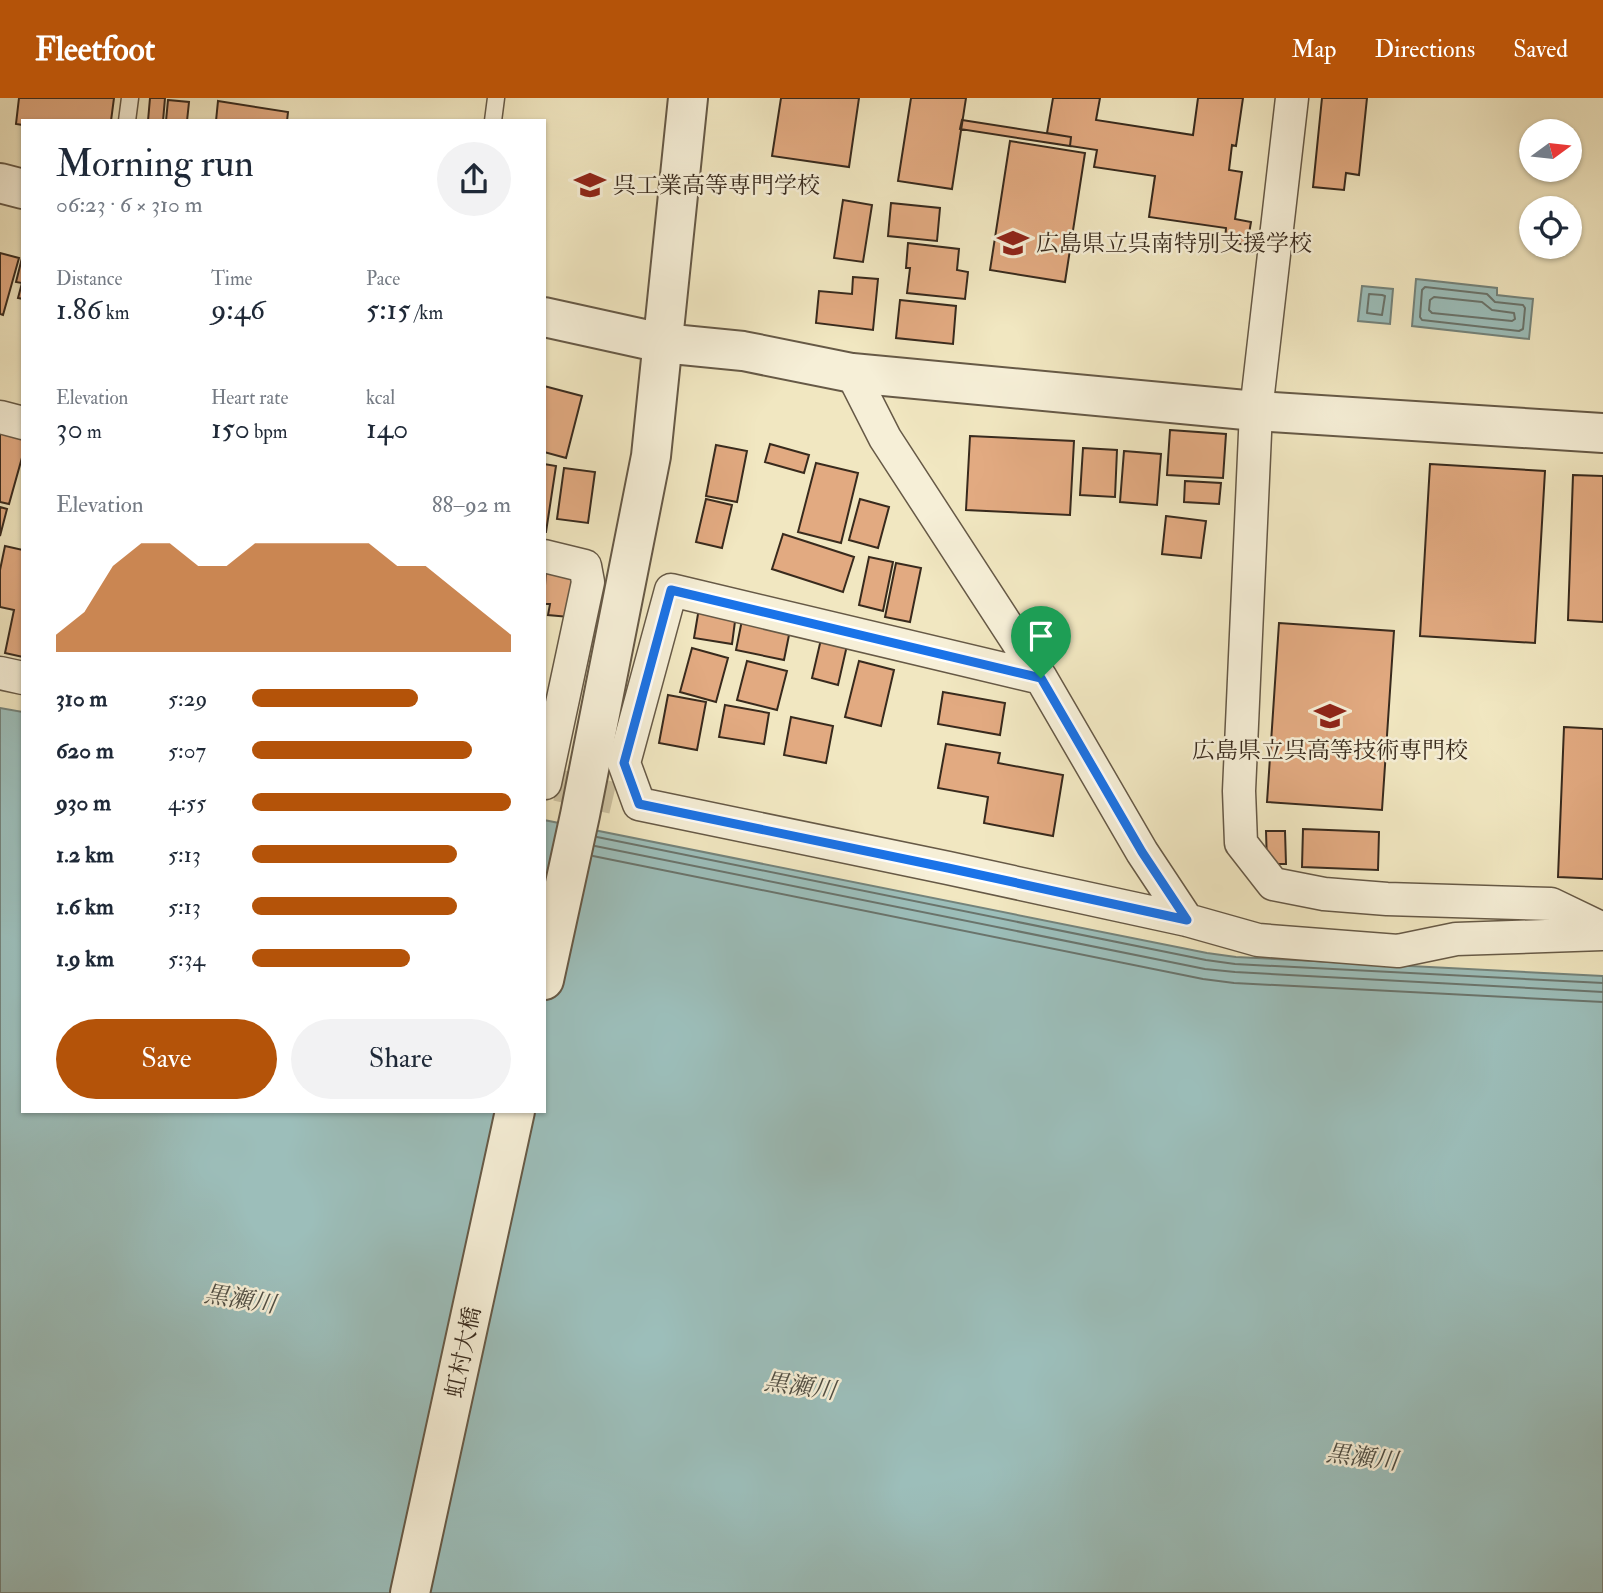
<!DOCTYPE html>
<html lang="en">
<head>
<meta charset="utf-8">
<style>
  body { margin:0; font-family:"IM FELL Double Pica","Noto Serif JP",serif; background:#f2f2f3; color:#1f2937; height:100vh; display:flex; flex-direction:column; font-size:26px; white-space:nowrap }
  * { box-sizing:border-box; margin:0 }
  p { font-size:23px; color:#747a83 }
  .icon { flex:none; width:38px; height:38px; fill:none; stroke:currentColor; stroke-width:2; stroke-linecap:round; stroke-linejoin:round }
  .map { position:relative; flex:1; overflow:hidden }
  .panel { position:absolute; left:21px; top:21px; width:525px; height:994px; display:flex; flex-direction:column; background:#fff; border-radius:0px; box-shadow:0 2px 5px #0004 }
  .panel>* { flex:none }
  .needle { width:46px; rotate:75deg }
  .controls { position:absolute; left:1519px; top:21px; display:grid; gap:14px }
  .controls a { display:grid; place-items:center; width:63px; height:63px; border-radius:50%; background:#fff; box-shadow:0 2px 5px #0004; font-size:35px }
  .pin { position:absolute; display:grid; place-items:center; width:60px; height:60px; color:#fff; margin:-72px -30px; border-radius:50% 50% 50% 0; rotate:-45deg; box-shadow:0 0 7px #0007 }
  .pin .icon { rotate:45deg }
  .round { display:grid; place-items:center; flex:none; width:74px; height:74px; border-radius:37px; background:#f2f2f3 }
  .summary { display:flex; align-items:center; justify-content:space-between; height:119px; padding:0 35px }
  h1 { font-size:38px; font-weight:600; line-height:52px }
  .metrics { display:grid; grid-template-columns:repeat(3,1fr); gap:10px; height:119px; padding:7px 35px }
  .metrics div { display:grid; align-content:center }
  .metrics b { font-size:30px; font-weight:600 }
  .metrics small { font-size:19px; font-weight:400 }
  .metrics p { font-size:19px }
  .chart { height:196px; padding:14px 35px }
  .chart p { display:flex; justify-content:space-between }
  .chart svg { width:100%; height:126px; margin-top:7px; fill:#b45309; opacity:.7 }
  .action { display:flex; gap:14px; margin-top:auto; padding:14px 35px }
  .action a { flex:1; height:80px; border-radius:42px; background:#b45309; color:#fff; font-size:28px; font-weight:600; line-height:80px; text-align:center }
  .action a+a { background:#f2f2f3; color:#1f2937 }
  ul { padding:0 35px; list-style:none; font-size:23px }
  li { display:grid; grid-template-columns:112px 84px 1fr; align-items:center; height:52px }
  li i { height:18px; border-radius:9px; background:#b45309 }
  header { display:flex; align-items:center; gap:42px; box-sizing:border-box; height:98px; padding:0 35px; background:#b45309; color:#fff }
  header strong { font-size:33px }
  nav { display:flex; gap:38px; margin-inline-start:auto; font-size:24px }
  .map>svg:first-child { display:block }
  .water { fill:#9cbeba; stroke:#74837b; stroke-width:2 }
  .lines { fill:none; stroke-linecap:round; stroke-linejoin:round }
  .shore { stroke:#6a746c; stroke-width:2 }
  .building { fill:#e2aa81; stroke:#382a1d; stroke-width:2 }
  .minor-tunnel { stroke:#ccc1a0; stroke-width:32; stroke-dasharray:32 16; stroke-linecap:butt }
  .service-casing { stroke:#665946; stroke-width:19 }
  .minor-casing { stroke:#665946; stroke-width:35 }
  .tertiary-casing { stroke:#665946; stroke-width:42 }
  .service { stroke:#f6efd7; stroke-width:16 }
  .minor { stroke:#f6efd7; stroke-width:32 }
  .tertiary { stroke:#f6efd7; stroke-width:38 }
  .route-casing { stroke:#fff; stroke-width:14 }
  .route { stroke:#1a73e8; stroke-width:9 }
  .labels { text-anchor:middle; stroke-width:5; stroke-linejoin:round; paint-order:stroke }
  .poi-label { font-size:23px; fill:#382a1d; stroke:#f6efd7; text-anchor:start }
  .street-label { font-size:23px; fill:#382a1d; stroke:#f6efd7 }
  .water-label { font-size:24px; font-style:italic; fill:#514f44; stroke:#f6efd7 }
</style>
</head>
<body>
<header>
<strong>Fleetfoot</strong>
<nav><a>Map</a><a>Directions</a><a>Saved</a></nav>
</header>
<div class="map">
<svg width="1603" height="1495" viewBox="0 0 1603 1495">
  <rect width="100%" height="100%" fill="#f1e7c1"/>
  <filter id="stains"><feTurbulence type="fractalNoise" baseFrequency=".00286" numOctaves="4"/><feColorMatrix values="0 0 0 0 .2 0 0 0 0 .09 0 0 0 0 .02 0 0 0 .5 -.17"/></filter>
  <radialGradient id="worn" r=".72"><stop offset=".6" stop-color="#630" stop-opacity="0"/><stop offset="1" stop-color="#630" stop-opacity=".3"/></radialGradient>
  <!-- water -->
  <path class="water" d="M1416,181L1497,190V197L1533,201L1529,241L1412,228Z
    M1362,188L1393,191L1390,226L1358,223Z
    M0,610L23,614V1013H544V722L1207,855L1236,859L1603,878V1495H0Z"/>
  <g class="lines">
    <!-- shore -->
    <path class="shore" d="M1425,189L1487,196L1495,204L1523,207L1525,210L1523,231L1519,233L1422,222L1420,219L1422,192Z
      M1369,196L1382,197L1385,198L1382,217L1367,215Z
      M1434,199L1482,204L1492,212L1514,215L1515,221L1512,223L1432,215L1429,212L1430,202Z
      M597,739L1206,862L1235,866L1603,885
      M595,748L1205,871L1235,874L1603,894
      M593,758L1203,881L1234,885L1603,904"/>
  </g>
  <!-- building -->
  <path class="building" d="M19,0H114L111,23H23V27L16,26Z
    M150,0H165L163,23H148Z
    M781,0H859L849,69L772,58Z
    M911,0H966L952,91L898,83Z
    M1053,0H1100L1096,22L1193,37L1198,0H1243L1236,48L1232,47L1229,72L1242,74L1235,121L1251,124L1247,147L1225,143L1226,130L1149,119L1155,78L1094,69L1097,52L1070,48L1071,39L1047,35Z
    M1322,0H1367L1359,77L1346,75L1344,92L1313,89Z
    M168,2L189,4L187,23H166Z
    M218,3L288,14L287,23H216Z
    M962,22L1071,39L1070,48L960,31Z
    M1010,43L1085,55L1065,184L990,172Z
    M843,102L872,107L863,164L834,160Z
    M891,105L940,110L937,143L888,138Z
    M908,145L959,151L957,172L968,174L965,201L907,195L910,170H906Z
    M0,155L19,160L3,217L0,216Z
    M23,156V201L18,200L22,185L16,184Z
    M853,179L878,181L873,232L816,225L819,193L852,196Z
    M900,202L956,208L953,246L896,240Z
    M544,288L582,298L566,360L544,354Z
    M1170,332L1226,336L1223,380L1167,377Z
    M0,334L23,340V356L9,406L0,404Z
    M970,338L1074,343L1070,417L966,412Z
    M770,346L809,357L804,375L765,364Z
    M716,347L747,353L737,404L706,398Z
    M1083,350L1117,352L1115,399L1080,397Z
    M1124,353L1161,356L1157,407L1120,404Z
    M816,365L858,375L841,445L798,434Z
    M544,366L556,368L546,434H544Z
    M1430,366L1545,373L1535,545L1420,538Z
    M564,370L595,374L588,425L557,421Z
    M1573,377L1603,378V524L1568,522Z
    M1185,383L1221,385L1219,406L1184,404Z
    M706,401L732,407L722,450L696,444Z
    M860,401L889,409L878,450L849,442Z
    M0,409L7,411L0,438Z
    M1166,418L1206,423L1201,460L1162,456Z
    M783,436L854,459L843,494L772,471Z
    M5,448L23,452V559L5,555L14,512L0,509V472Z
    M869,459L893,464L883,513L859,507Z
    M896,465L921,470L910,524L885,519Z
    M546,469L574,473L569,519L548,517L550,506H544Z
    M699,510L736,516L732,546L694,540Z
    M742,522L790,532L784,562L736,552Z
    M1279,525L1394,533L1382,712L1267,704Z
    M822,537L848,543L838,587L812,580Z
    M692,550L728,560L716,604L680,594Z
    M747,563L787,573L777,612L737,602Z
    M859,563L894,572L881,628L845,619Z
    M943,594L1005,605L1000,637L938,626Z
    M668,597L706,604L697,652L659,645Z
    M725,607L769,615L764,646L719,639Z
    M791,619L833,628L826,665L784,657Z
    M1564,629L1603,631V781L1558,779Z
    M946,646L1000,655L998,665L1063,677L1053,738L984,725L988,699L938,690Z
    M1303,731L1379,734L1378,772L1302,769Z
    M1266,733H1285L1286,766H1267Z"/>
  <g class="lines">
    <!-- minor-tunnel -->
    <path class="minor-tunnel" d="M557,687L613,700"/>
    <defs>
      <path id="service" d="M127,23L130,0
        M493,23L496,0"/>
      <path id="minor" d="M1292,0L1256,313L1239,693L1241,745L1273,786L1324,796L1387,801L1551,806L1603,831
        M852,275L885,340L1041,580L1142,754L1187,822
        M0,319L23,325
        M544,458L585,468L588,484L545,685
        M0,575L23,580
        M1041,580L671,492L624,665L639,706L948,770L1187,822L1258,842L1398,853L1456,841L1603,836"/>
      <path id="tertiary" d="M0,85L23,91
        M544,219L662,245L743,253L852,275L1256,313L1603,335
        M544,882L580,717L651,358L688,0
        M410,1495L515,1013"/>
    </defs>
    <!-- service casing -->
    <use href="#service" class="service-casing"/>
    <!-- minor casing -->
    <use href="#minor" class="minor-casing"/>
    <!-- tertiary casing -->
    <use href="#tertiary" class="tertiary-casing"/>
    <!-- service -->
    <use href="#service" class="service"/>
    <!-- minor -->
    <use href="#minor" class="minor"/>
    <!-- tertiary -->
    <use href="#tertiary" class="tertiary"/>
  </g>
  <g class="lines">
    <defs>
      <path id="route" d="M671,492L1041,580L1142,754L1187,822L948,770L639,706L624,665Z"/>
    </defs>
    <!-- route casing -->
    <use href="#route" class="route-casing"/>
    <!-- route -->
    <use href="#route" class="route"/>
  </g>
  <!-- icons -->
  <defs>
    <symbol id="school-bare" viewBox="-9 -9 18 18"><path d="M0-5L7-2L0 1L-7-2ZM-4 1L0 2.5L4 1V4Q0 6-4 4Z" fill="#8f2418" stroke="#f6efd7" stroke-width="2.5" paint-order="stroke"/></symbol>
    <symbol id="university-bare" viewBox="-9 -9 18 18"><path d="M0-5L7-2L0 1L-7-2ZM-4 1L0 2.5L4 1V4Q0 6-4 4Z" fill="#8f2418" stroke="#f6efd7" stroke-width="2.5" paint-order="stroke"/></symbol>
  </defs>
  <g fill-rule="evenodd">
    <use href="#school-bare" x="568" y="65" width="44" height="44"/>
    <use href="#school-bare" x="991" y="123" width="44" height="44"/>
    <use href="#university-bare" x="1308" y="596" width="44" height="44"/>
  </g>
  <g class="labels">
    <!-- poi labels -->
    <g class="poi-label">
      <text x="613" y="95">呉工業高等専門学校</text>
      <text x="1036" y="153">広島県立呉南特別支援学校</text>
      <text x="1330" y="660" text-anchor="middle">広島県立呉高等技術専門校</text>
    </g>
    <!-- street labels -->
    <g class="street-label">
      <text transform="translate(463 1254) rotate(-78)" y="8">虹村大橋</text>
    </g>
    <!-- water labels -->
    <g class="water-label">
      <text transform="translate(240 1201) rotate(9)" y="8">黒瀬川</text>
      <text transform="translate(800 1288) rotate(8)" y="8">黒瀬川</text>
      <text transform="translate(1362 1359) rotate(7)" y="8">黒瀬川</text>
    </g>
  </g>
  <rect width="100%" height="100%" filter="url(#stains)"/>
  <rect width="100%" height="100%" fill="url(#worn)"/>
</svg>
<div class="controls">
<a><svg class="needle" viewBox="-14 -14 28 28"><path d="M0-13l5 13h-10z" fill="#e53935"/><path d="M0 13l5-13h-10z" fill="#747a83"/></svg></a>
<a><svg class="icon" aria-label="locate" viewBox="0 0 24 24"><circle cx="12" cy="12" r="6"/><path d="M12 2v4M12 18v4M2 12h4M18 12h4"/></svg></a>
</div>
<div class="pin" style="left:1041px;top:580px;background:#1e9e55"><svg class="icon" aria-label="arrive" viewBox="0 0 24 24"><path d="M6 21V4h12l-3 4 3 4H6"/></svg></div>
<section class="panel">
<div class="summary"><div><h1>Morning run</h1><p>06:23 · 6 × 310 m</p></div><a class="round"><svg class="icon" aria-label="share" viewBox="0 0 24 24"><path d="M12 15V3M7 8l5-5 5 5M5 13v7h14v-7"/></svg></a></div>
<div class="metrics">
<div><p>Distance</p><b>1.86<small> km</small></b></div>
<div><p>Time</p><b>9:46</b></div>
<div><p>Pace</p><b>5:15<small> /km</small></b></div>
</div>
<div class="metrics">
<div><p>Elevation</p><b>30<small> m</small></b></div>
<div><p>Heart rate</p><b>150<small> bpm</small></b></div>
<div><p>kcal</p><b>140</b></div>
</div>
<div class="chart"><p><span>Elevation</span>88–92 m</p>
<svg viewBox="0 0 160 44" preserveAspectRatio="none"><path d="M0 44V38L10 30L20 14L30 6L40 6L50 14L60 14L70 6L80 6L90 6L100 6L110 6L120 14L130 14L140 22L150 30L160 38V44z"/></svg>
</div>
<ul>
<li><b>310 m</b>5:29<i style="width:64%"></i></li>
<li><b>620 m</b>5:07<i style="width:85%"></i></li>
<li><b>930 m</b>4:55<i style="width:100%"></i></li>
<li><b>1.2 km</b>5:13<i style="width:79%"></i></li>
<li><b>1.6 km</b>5:13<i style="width:79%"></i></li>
<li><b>1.9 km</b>5:34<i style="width:61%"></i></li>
</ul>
<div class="action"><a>Save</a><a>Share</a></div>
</section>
</div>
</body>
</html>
